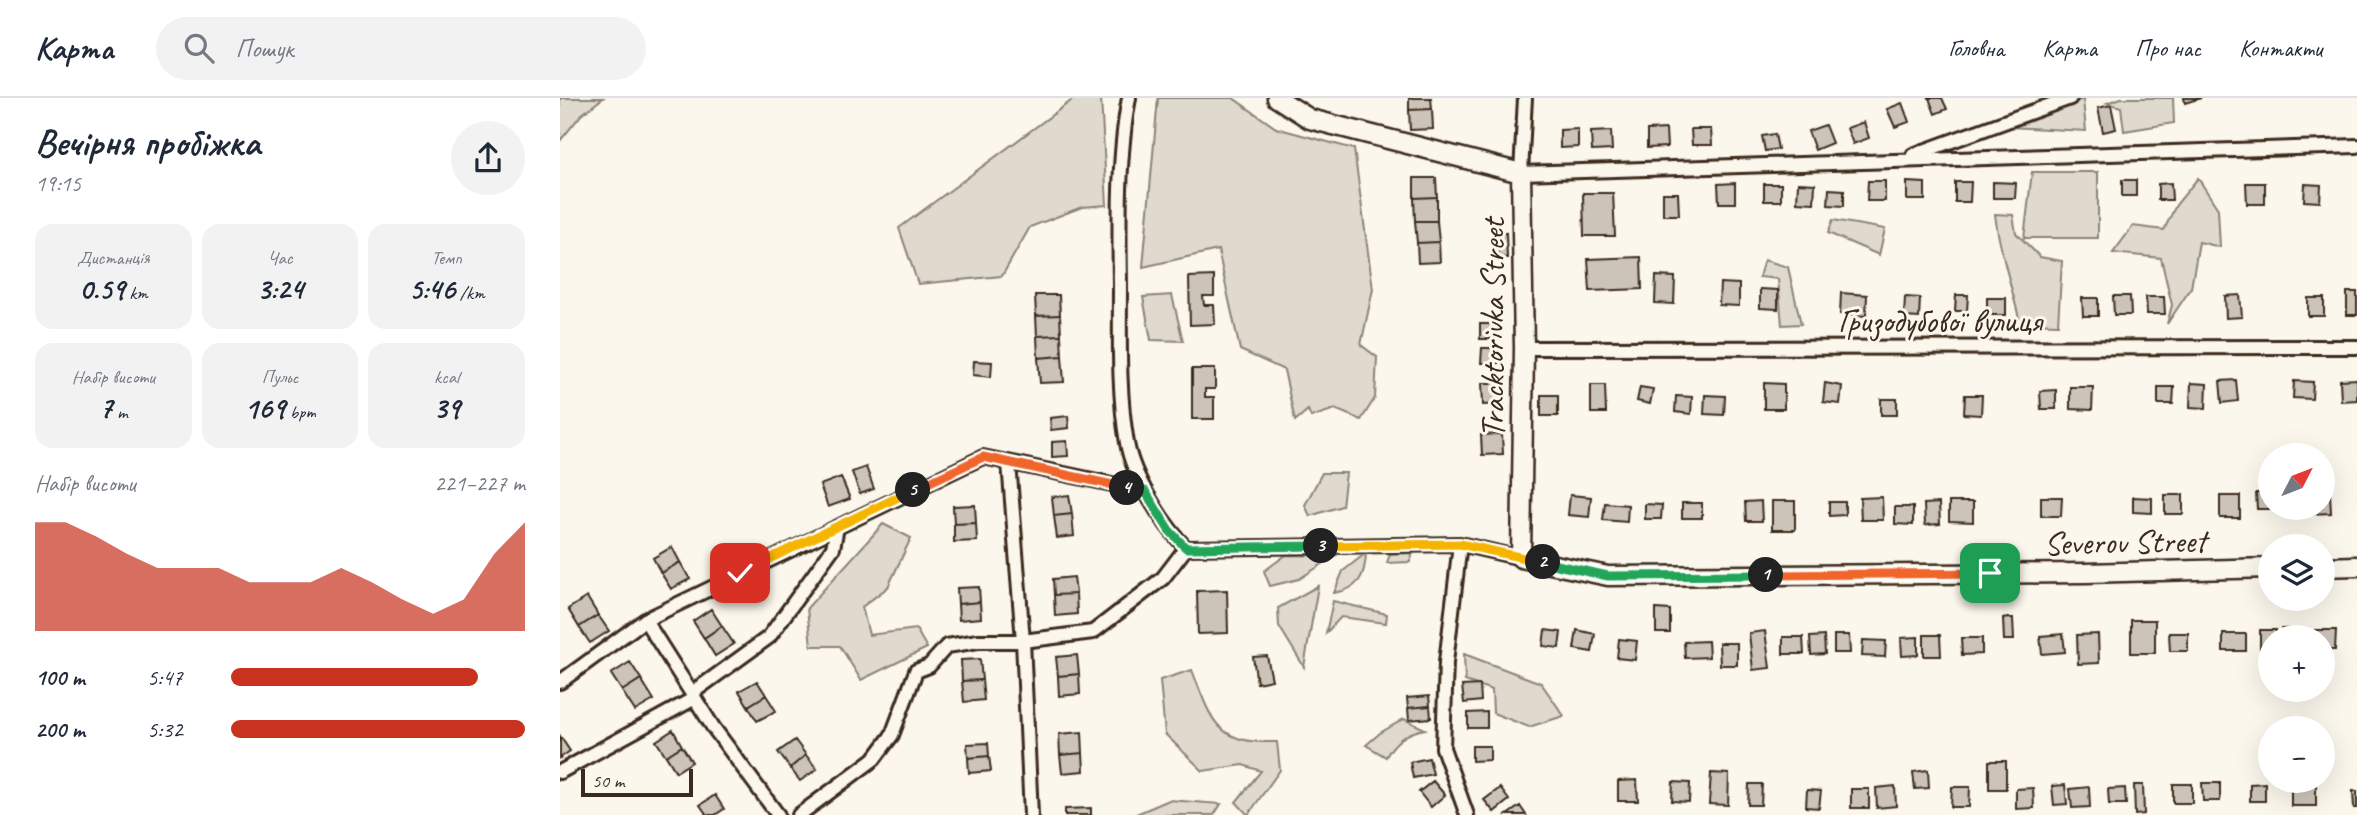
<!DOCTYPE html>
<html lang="uk">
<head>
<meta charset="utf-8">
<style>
  body { margin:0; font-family:Caveat,sans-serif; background:#f2f2f3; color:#1f2937; height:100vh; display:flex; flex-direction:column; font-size:26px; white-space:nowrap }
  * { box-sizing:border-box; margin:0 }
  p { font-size:23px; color:#747a83 }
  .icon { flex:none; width:38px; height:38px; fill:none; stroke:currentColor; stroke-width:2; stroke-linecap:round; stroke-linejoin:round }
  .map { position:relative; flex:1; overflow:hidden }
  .drawer { display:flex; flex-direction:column; background:#fff; width:560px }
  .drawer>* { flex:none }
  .needle { width:46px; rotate:48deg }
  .tools { position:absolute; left:1698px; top:345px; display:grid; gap:14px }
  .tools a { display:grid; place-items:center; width:77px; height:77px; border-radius:50%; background:#fff; box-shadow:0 7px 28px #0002; font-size:35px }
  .scale { position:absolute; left:21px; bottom:18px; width:112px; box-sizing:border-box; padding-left:7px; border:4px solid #3b2a1e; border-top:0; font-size:19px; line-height:24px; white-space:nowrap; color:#3b2a1e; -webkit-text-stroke:5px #fbf7ec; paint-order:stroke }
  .pin { position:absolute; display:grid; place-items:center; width:60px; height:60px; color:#fff; margin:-30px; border-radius:14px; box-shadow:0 4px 10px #0006 }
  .km { position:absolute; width:35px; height:35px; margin:-18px; border-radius:50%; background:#222; color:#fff; font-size:19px; line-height:35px; text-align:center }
  .round { display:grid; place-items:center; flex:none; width:74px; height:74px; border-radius:37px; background:#f2f2f3 }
  .head { display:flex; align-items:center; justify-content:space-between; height:119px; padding:0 35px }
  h1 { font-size:38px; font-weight:800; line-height:52px }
  .figures { display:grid; grid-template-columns:repeat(3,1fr); gap:10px; height:119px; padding:7px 35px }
  .figures div { display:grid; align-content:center; border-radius:18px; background:#f2f2f3; text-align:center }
  .figures b { font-size:30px; font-weight:800 }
  .figures small { font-size:19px; font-weight:400 }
  .figures p { font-size:19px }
  .chart { height:196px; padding:14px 35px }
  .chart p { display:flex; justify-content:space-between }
  .chart svg { width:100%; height:126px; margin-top:7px; fill:#c8321e; opacity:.7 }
  ul { padding:0 35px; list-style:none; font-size:23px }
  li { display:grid; grid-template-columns:112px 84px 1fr; align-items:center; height:52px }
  li i { height:18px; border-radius:9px; background:#c8321e }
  header { display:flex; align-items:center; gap:42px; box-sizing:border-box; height:98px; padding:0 35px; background:#fff; border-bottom:2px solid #e0e1e3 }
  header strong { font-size:33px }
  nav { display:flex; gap:38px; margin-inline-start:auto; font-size:24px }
  .search { width:490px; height:63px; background:#f2f2f3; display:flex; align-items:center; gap:18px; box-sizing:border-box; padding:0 24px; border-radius:38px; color:#747a83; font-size:26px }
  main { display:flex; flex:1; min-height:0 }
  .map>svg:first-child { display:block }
  .green { fill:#dfd9ce; stroke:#8d8276; stroke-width:2 }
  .building { fill:#ccc4b9; stroke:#3b2a1e; stroke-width:2 }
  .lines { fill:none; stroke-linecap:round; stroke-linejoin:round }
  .street-casing { stroke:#3b2a1e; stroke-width:18 }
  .secondary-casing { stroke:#3b2a1e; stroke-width:23 }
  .street { stroke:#fbf7ec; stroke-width:12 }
  .secondary { stroke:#fbf7ec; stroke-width:18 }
  .split-1-casing { stroke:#fff; stroke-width:14 }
  .split-2-casing { stroke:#fff; stroke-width:14 }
  .split-3-casing { stroke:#fff; stroke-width:14 }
  .split-4-casing { stroke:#fff; stroke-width:14 }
  .split-5-casing { stroke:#fff; stroke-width:14 }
  .split-6-casing { stroke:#fff; stroke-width:14 }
  .split-1 { stroke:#f0652b; stroke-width:9 }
  .split-2 { stroke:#22a559; stroke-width:9 }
  .split-3 { stroke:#f5b400; stroke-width:9 }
  .split-4 { stroke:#22a559; stroke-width:9 }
  .split-5 { stroke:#f0652b; stroke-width:9 }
  .split-6 { stroke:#f5b400; stroke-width:9 }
  .labels { text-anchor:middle; stroke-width:6; stroke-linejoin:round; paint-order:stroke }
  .street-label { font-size:33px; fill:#3b2a1e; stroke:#fbf7ec }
</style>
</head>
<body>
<header>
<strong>Карта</strong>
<div class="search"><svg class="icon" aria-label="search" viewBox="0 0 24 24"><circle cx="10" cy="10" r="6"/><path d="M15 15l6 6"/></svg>Пошук</div>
<nav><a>Головна</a><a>Карта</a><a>Про нас</a><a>Контакти</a></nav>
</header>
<main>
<section class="drawer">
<div class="head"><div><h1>Вечірня пробіжка</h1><p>19:15</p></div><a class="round"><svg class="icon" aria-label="share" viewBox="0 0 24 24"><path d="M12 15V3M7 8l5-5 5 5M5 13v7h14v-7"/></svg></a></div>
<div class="figures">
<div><p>Дистанція</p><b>0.59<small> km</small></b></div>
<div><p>Час</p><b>3:24</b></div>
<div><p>Темп</p><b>5:46<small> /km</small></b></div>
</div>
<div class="figures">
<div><p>Набір висоти</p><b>7<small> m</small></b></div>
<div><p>Пульс</p><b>169<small> bpm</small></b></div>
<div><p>kcal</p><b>39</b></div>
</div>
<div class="chart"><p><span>Набір висоти</span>221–227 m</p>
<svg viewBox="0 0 160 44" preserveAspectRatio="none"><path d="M0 44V6L10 6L20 11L30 17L40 22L50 22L60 22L70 27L80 27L90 27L100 22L110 27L120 33L130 38L140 33L150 17L160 6V44z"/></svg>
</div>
<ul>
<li><b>100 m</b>5:47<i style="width:84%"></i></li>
<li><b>200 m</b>5:32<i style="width:100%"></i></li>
</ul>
</section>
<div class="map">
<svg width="1797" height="717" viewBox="0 0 1797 717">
  <rect width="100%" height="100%" fill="#fbf7ec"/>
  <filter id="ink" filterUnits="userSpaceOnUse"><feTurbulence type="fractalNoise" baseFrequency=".0143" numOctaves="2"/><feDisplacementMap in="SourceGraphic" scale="14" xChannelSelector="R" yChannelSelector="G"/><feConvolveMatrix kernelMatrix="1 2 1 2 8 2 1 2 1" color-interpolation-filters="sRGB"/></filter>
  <g filter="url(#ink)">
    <!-- green -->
    <path class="green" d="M0,0H43L21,17L0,43Z
      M515,0H541L547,107L522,109L470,129L442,178L358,186L339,130Z
      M598,0H673L716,30L794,51L813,191L801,247L817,259L815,300L801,322L775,311L751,319L748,312L735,323L724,272L680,252L658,152L583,169Z
      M1561,0H1613L1614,25L1564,33L1561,9L1547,5Z
      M1523,1L1526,33L1448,29Z
      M1472,74H1538V140H1464Z
      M1638,80L1658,111L1660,149L1639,144L1631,190L1607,226L1612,207L1601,160L1553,155L1573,128L1604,132L1616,107Z
      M1435,116L1453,117L1456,135L1480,159L1502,163L1498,226L1460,225C1452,188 1439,153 1435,116Z
      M1273,122L1325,131L1319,157L1268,135Z
      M1204,162L1228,169L1241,226L1222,227L1218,181L1199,179Z
      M612,197L623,243L591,242L583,199Z
      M762,375H786L782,408L750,418L745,407Z
      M323,426L351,440L328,489L302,509L309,537L356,531L367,550L301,582L280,548H251L247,510Z
      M806,455C805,479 799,491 774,495L783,473Z
      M853,455L850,464L827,465L830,456Z
      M726,457L775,458L739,481L710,488L704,473Z
      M758,488L744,569L719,528L718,510Z
      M773,503L827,516L826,525L781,519L766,535Z
      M904,556L981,585L1004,618L969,629L933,615L932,592L905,583Z
      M632,572C652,623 655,646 717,644L720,672L688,717L676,704L701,673L683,667L643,673L605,636L600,582Z
      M844,621L865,631C848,634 834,643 826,659L806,647L820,635Z
      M609,702L661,706L654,717H574Z"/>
    <!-- building -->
    <path class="building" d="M849,0H871L872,11L849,12Z
      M1369,0H1382L1387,11L1375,16Z
      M1624,0H1641L1625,5Z
      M1342,5L1349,24L1335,29L1327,11Z
      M1551,7L1556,31L1543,34L1538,10Z
      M872,11L873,31L850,32L849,12Z
      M1304,24L1309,40L1293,46L1287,30Z
      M1265,27L1272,45L1255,52L1248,33Z
      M1018,31V49L1000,50V32Z
      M1106,31L1107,49L1087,50V32Z
      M1131,31H1151L1152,47H1132Z
      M1051,33L1052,52L1032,53L1031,34Z
      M1215,36L1218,51L1205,53L1202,38Z
      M854,80H876L877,99L854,100Z
      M1562,82H1576V98H1562Z
      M1308,83H1325V103H1307Z
      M1347,84L1365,85V102H1347Z
      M1395,84H1411L1410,104H1395Z
      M1433,84L1456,85L1455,100H1433Z
      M1175,85V105H1159L1158,86Z
      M1238,85L1255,86L1254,105L1237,104Z
      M1611,85L1612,102H1598V86Z
      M1686,85H1705V106H1687Z
      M1204,86H1221V103H1204Z
      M1745,86L1761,87L1760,104L1744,103Z
      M1269,91L1284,92V108L1268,107Z
      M1023,95H1053L1055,138H1024Z
      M1103,95H1118L1119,117H1103Z
      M877,99V123H855L854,100Z
      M855,123H877L879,144L857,145Z
      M946,135L947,160L938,159V136Z
      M879,144L880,164L858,165L857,145Z
      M1081,159L1082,191L1030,193L1028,161Z
      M654,178V198H643L644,207H654L655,226L630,227L629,179Z
      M1096,178L1115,179L1114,206L1095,205Z
      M1160,185L1179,186V208L1159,207Z
      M1200,191L1218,192V211L1200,210Z
      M1787,194H1797V217H1787Z
      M1281,195L1307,197L1306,218L1280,216Z
      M475,197H499L500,217L476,218Z
      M1396,197H1408L1407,213H1395Z
      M1680,197L1682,219L1666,220L1665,198Z
      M1553,198H1570L1571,217H1554Z
      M1345,199L1360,200L1359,220L1344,219Z
      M1586,199H1604L1605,216H1587Z
      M1427,200H1446V217H1427Z
      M1522,200H1538V218H1523Z
      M1748,200H1764V218H1748Z
      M500,217L501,237L477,238L476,218Z
      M920,226H937L938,241H920Z
      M501,237L502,258L478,260L477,238Z
      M922,250H941L940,265H921Z
      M502,258L504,284L480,285L478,260Z
      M414,263L432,264L431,279L413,277Z
      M632,271H655V291H645V299H654V321H632Z
      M1797,281V302L1781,303L1780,282Z
      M1676,282L1678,303L1662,305L1660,283Z
      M1734,283L1753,284L1752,301L1733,300Z
      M922,285H941L942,306L923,307Z
      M1204,285L1224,286V311H1204Z
      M1265,285L1282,288L1280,306L1263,304Z
      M1631,285L1647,286L1646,310L1630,309Z
      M1031,287H1045L1046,315H1031Z
      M1080,289L1093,291L1090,306L1077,303Z
      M1510,289H1533L1532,312L1510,311Z
      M1598,289H1614L1613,306H1598Z
      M1496,292V311H1481L1480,293Z
      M981,297H998V318H981Z
      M1145,297L1165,298L1164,317L1144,316Z
      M1405,297H1422L1421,317L1404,316Z
      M1116,298L1132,299L1131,316L1115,314Z
      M1321,301H1337V317H1321Z
      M508,318L509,330L491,332L490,320Z
      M942,336L943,356L922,357L921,337Z
      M507,343L508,358L492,359V344Z
      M306,369L314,391L300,396L292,374Z
      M281,379L290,401L268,409L260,387Z
      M1696,395H1710V410L1712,411H1697Z
      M1762,395H1770L1771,415L1749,416V410H1762Z
      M509,397L512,416L494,418L492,399Z
      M1010,397L1031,399L1029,419L1008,417Z
      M1605,397H1623V416H1605Z
      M1660,398H1680V420H1660Z
      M1322,399L1323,422H1301L1300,400Z
      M1481,399H1502L1501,418H1481Z
      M1573,399L1592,400V415L1573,414Z
      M1201,403L1202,423H1186L1185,404Z
      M1212,403H1235V432H1212Z
      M1269,404H1285V417L1269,418Z
      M1389,404H1413V424L1389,423Z
      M1045,405L1068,407L1067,424L1043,422Z
      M1122,405H1142V420H1122Z
      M1379,405L1380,426L1365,427L1364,406Z
      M1085,406L1102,407L1101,421H1085Z
      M415,407L416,425L394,426L393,408Z
      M1335,409H1353V427L1335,426Z
      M512,416L514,438L497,440L494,418Z
      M416,425L417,443L394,444V426Z
      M112,449L120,464L101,475L93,460Z
      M120,464L130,481L111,491L101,475Z
      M514,479L516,496L494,497L493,481Z
      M419,489L420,504L398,506L397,490Z
      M667,492L668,535L638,536L637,493Z
      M516,496L517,516L495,518L494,497Z
      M27,499L38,517L19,529L8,511Z
      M420,504L421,520L399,522L398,506Z
      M151,511L162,528L144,540L133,523Z
      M1096,511L1110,512V535H1096Z
      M38,517L49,533L30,545L19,529Z
      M1443,520H1453L1454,542H1444Z
      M1571,522H1595V555H1571Z
      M162,528L174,546L155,558L144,540Z
      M1722,531H1737V539H1722Z
      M985,532L1001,534L999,550L983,548Z
      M1017,532L1035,536L1032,554L1014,551Z
      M1700,532H1716V539H1710V550H1700Z
      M1755,532H1776L1775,552H1762V539H1755Z
      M1205,533L1210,570L1193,572L1189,535Z
      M1609,535H1628V553H1610Z
      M1503,536L1505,554L1482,556L1480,538Z
      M1538,536L1539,565L1518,566L1517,537Z
      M1663,536H1686V553H1663Z
      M1274,537H1289L1290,555H1274Z
      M1364,537H1380L1381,558H1364Z
      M1264,538L1265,556L1251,557L1250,539Z
      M1223,539H1243L1244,556H1223Z
      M1358,539V557L1342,558L1341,540Z
      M1401,540H1422V556L1402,557Z
      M1059,541L1077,543L1075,562L1057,560Z
      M1303,542L1326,543L1325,559L1302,558Z
      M1148,543L1149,559L1125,560L1124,544Z
      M1159,545H1177V567H1160Z
      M517,557L519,576L498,578L496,559Z
      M707,558L712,582L697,585L693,559Z
      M420,561L422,582L402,583L401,562Z
      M70,564L81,581L62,593L51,576Z
      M519,576L520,596L499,598L498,578Z
      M81,581L94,602L75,613L62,593Z
      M422,582L424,602L404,604L402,583Z
      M197,583L206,597L188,608L179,593Z
      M920,587L921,603L904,605L902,588Z
      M206,597L216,613L197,623L188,608Z
      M869,598L870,608L848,610L847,600Z
      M870,608L871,620L849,622L848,610Z
      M927,614V630H908V615Z
      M113,632L122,648L106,658L96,643Z
      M522,634L523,655L500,657L499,636Z
      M0,638L10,653L0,660Z
      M235,642L246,657L230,670L218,654Z
      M428,645L429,658L408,660L407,646Z
      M122,648L132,664L116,674L106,658Z
      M912,648H930V662L912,663Z
      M523,655L524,673L502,675L500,657Z
      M246,657L257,671L240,683L230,670Z
      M429,658L431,673L409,675L408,660Z
      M869,660L873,676L853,680L850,664Z
      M1429,663H1446V691H1429Z
      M1368,672L1369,690L1355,691L1353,674Z
      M1151,675L1169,676L1168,707L1149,706Z
      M1077,682L1078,703H1058V683Z
      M873,683L885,697L871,709L859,694Z
      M1731,683H1756V708H1731Z
      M1113,684L1130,685L1129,704L1112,703Z
      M1642,685H1660V703H1643Z
      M1705,685V703H1690V686Z
      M1189,686H1202L1201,707H1188Z
      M1613,686H1632V705H1613Z
      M1505,687L1507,706L1494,707L1492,688Z
      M1574,687H1583L1584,716L1575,717Z
      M1335,688L1336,708L1317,710L1316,690Z
      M1392,689H1410L1409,709H1391Z
      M1529,689L1530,709L1512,710L1510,691Z
      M940,690L949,702L934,714L924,702Z
      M1473,690L1474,710L1456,711V691Z
      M1565,690L1566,706H1549L1548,691Z
      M1291,691H1309V710H1291Z
      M1247,692L1261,693L1259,710L1246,709Z
      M1793,693H1797V710H1794Z
      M155,697L164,711L155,717H147L140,707Z
      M960,708L966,717H947Z
      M531,710V717H505V711Z"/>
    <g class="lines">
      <defs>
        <path id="street" d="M569,0C558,58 559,126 560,186C560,237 558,295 567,345C573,379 602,425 626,450L900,446L961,460
          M965,0L961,75L1797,48
          M1353,57L1510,0
          M964,250L1797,249
          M449,365L463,543L471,717
          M900,446L886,564L883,650L907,717
          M85,522L153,629L218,717
          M0,584L85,522L423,359L585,393
          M132,595L209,539L273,450L277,429
          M0,674L135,600
          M239,717L314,661L332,637L356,573L369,568L387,548L418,543H463L533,534L603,480L626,450"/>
        <path id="secondary" d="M717,0L750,21L961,75L964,250L961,460L1048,478L1526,475L1710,470
          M1762,469L1797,468"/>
      </defs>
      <!-- street casing -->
      <use href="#street" class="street-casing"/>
      <!-- secondary casing -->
      <use href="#secondary" class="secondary-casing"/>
      <!-- street -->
      <use href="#street" class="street"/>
      <!-- secondary -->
      <use href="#secondary" class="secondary"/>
    </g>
  </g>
  <g class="lines" filter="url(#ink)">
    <defs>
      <path id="split-1" d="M1206,477L1430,475"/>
      <path id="split-2" d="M983,464L1048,478L1206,477"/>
      <path id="split-3" d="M761,448L900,446L983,464"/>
      <path id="split-4" d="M567,390L585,393L609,432L626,450L761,448"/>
      <path id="split-5" d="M353,392L423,359L567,390"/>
      <path id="split-6" d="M180,475L353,392"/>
    </defs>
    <!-- split-1 casing -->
    <use href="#split-1" class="split-1-casing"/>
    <!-- split-2 casing -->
    <use href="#split-2" class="split-2-casing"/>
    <!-- split-3 casing -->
    <use href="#split-3" class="split-3-casing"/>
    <!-- split-4 casing -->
    <use href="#split-4" class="split-4-casing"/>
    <!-- split-5 casing -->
    <use href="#split-5" class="split-5-casing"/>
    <!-- split-6 casing -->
    <use href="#split-6" class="split-6-casing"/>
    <!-- split-1 -->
    <use href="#split-1" class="split-1"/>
    <!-- split-2 -->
    <use href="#split-2" class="split-2"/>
    <!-- split-3 -->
    <use href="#split-3" class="split-3"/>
    <!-- split-4 -->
    <use href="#split-4" class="split-4"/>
    <!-- split-5 -->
    <use href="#split-5" class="split-5"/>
    <!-- split-6 -->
    <use href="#split-6" class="split-6"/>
  </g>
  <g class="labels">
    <!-- street labels -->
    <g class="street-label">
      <text x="1380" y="234">Гризодубової вулиця</text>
      <text transform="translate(932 230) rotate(-90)" y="12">Tracktorivka Street</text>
      <text transform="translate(1565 443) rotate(-1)" y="12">Severov Street</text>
    </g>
  </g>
</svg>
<div class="tools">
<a><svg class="needle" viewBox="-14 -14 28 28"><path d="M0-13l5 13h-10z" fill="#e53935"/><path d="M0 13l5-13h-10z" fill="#747a83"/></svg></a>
<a><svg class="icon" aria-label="layers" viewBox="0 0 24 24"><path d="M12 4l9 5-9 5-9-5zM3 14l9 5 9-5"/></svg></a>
<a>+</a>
<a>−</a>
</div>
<div class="scale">50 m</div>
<div class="pin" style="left:1430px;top:475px;background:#1e9e55"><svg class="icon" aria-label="arrive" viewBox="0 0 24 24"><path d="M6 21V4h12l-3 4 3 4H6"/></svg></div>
<div class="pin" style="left:180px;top:475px;background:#d93025"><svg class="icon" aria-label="check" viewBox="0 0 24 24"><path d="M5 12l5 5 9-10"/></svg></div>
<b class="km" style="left:1206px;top:477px">1</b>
<b class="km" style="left:983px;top:464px">2</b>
<b class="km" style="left:761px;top:448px">3</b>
<b class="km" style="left:567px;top:390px">4</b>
<b class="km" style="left:353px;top:392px">5</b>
</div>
</main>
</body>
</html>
